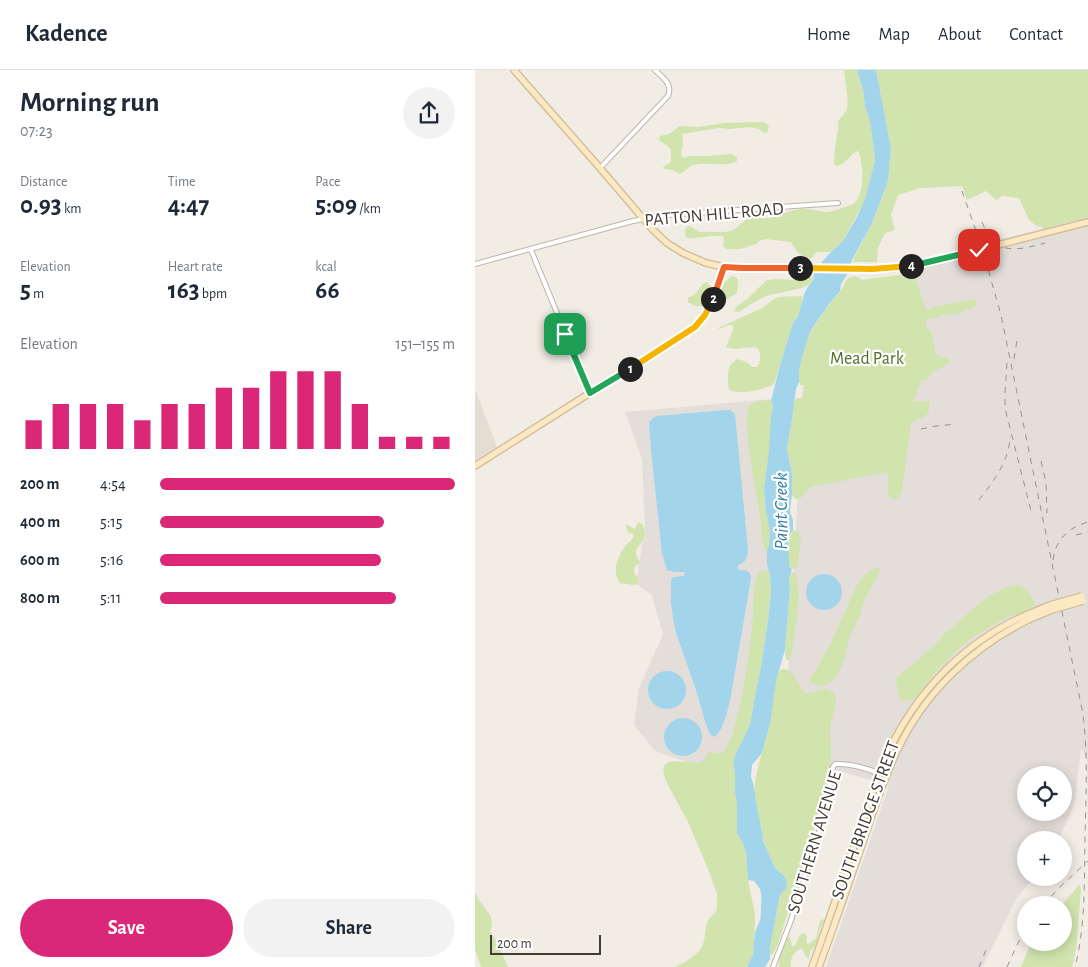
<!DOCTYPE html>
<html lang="en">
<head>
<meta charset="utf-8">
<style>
  body { margin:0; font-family:"Alegreya Sans",sans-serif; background:#f2f2f3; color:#1f2937; height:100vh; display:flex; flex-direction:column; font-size:19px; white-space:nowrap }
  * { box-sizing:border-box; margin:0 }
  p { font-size:16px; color:#747a83 }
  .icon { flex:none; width:28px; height:28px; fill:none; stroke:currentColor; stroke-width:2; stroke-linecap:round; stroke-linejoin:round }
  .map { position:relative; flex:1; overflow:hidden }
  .drawer { display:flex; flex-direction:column; background:#fff; width:475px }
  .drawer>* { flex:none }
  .buttons { position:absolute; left:542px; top:696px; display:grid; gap:10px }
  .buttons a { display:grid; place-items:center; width:55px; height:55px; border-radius:50%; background:#fff; box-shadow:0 2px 12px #0003; font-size:25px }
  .scale { position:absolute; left:15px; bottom:12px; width:111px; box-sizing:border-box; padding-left:5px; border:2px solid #433c34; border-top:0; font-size:14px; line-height:18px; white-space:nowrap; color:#433c34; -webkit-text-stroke:4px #fff; paint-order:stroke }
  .pin { position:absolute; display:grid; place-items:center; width:42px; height:42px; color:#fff; margin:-21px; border-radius:10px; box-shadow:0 2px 8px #0006 }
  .km { position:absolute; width:25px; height:25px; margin:-12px; border-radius:50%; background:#222; color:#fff; font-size:14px; line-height:25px; text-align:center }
  .round { display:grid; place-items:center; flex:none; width:52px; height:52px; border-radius:26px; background:#f2f2f3 }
  .summary { display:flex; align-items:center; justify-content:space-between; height:85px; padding:0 20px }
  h1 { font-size:28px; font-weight:700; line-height:38px }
  .stats { display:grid; grid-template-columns:repeat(3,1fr); gap:8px; height:85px; padding:5px 20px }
  .stats div { display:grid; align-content:center }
  .stats b { font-size:25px; font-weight:700 }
  .stats small { font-size:14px; font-weight:400 }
  .stats p { font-size:14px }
  .chart { height:140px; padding:10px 20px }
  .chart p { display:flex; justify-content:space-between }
  .chart svg { width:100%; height:90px; margin-top:5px; stroke:#db2777; stroke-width:6 }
  .primary-button { display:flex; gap:10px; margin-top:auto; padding:10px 20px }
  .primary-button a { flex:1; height:58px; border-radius:30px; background:#db2777; color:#fff; font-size:20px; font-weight:700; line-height:58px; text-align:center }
  .primary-button a+a { background:#f2f2f3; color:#1f2937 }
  ul { padding:0 20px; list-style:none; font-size:16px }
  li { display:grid; grid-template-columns:80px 60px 1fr; align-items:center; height:38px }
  li i { height:12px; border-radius:6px; background:#db2777 }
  header { display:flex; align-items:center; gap:30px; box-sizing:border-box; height:70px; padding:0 25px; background:#fff; border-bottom:1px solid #e0e1e3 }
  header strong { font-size:24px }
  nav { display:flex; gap:28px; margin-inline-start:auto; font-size:18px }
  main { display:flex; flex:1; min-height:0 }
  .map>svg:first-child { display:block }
  .residential { fill:#e5ddd2 }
  .industrial { fill:#e3ded9; fill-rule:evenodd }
  .green { fill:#d1e4ae }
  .water { fill:#a2d5ec }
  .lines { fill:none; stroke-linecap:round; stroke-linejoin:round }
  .river { stroke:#a2d5ec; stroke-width:7 }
  .street-casing { stroke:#bfb6aa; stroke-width:6 }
  .secondary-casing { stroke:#cfbb96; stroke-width:8 }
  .street { stroke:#fff; stroke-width:4 }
  .secondary { stroke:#fce9c3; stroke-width:5.5 }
  .rail { stroke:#949494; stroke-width:1; stroke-dasharray:6 6; stroke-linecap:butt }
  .secondary-bridge-casing { stroke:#cfbb96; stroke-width:8; stroke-linecap:butt }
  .secondary-bridge { stroke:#fce9c3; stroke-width:5.5 }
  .split-1-casing { stroke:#fff; stroke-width:10 }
  .split-2-casing { stroke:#fff; stroke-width:10 }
  .split-3-casing { stroke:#fff; stroke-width:10 }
  .split-4-casing { stroke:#fff; stroke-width:10 }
  .split-5-casing { stroke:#fff; stroke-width:10 }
  .split-1 { stroke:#22a559; stroke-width:6 }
  .split-2 { stroke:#f5b400; stroke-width:6 }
  .split-3 { stroke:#f0652b; stroke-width:6 }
  .split-4 { stroke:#f5b400; stroke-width:6 }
  .split-5 { stroke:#22a559; stroke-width:6 }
  .labels { text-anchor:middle; stroke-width:4.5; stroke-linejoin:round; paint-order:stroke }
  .street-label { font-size:18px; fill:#433c34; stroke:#fff }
  .park-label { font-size:18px; fill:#4c712b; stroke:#fff }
  .water-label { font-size:19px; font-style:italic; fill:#317ca1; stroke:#fff }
</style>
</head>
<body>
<header>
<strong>Kadence</strong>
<nav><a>Home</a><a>Map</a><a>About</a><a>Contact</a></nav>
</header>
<main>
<section class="drawer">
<div class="summary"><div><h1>Morning run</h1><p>07:23</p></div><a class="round"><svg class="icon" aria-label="share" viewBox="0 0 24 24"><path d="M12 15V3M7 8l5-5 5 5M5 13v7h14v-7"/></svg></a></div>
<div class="stats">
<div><p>Distance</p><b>0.93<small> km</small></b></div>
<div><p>Time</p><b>4:47</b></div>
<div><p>Pace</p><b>5:09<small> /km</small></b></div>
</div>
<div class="stats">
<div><p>Elevation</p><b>5<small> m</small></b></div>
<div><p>Heart rate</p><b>163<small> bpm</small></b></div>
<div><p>kcal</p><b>66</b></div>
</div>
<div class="chart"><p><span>Elevation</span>151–155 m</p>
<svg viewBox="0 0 160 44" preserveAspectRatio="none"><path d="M5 44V30M15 44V22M25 44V22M35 44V22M45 44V30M55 44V22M65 44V22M75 44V14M85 44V14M95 44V6M105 44V6M115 44V6M125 44V22M135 44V38M145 44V38M155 44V38"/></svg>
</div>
<ul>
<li><b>200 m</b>4:54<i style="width:100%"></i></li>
<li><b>400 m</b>5:15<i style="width:76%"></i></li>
<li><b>600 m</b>5:16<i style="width:75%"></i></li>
<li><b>800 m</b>5:11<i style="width:80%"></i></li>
</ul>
<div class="primary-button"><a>Save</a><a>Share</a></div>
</section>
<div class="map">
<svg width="613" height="897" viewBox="0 0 613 897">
  <rect width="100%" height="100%" fill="#f1ece4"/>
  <!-- residential -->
  <path class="residential" d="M0,319L23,380L0,394Z"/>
  <!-- industrial -->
  <path class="industrial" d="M613,147V749L612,688L606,679L600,731L595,745L583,770H551V808H558L542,828L507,897H351L414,716L309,684L323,419L452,244L439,203L464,185ZM551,705H589V742H551Z
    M297,329V468L286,574L253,692L220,695L180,681L159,655L164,618L188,565L177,525L161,514L170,458L167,389L150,342Z"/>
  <!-- green -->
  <path class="green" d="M369,0H382L388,20L390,37L395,51L400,88L394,118L389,132L368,171L356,182H343L340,183L337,188C326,189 321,181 316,172L291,169L286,170L281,174L266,179H252L248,176L249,168L247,166C235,165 224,169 212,168C209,164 209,160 213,156C218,156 221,161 225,162C235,161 246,163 256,161C263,159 265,153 271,150C277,146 286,149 293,148C304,146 315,140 326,139C335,138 343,142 352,142C356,142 374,136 378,134C390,128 389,91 383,81C374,84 374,92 362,96L359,94C359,83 361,70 363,60C364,57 363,55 363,52C365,47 370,44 372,39C374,31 370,10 369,0Z
    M401,0H613V147L568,159L566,156L563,157L554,150L544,128L528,126L521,130L511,121L492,130L487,116L445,118L423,125L416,145L420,160L410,163L403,178L402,192H378L379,190H378L397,153L413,111L416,78Z
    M285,52L291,53L294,56L292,63H289L284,59L275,57L254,59L244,58L207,64L208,73L206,84L208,88L214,86H234L256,84L262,87V91C251,98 232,91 218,95C212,97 210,102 205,104L198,100L189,99L188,97L196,92C196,76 197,79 185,71L184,68L185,66L194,64L205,56L224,57L250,53Z
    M439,203L451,240C464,235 471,235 484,232C491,231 495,228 501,230L502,236L482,244L467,245L458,249H452L451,258L456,261L461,285L466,287L474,288L475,293L458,302L451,310H446L439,331H454C456,350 447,345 436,354L427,421L424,428L419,429L413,426V402L335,417L326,428L321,429L318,427L317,424V404L312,379L318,343L319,333L320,330L323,328H327L329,315H326L324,312C322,305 325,297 326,289C332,265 340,254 354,235C362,224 367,222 371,210C376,207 379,205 385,208L386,210Z
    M257,206L262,208L263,214L262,223L251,230L243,228C243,217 249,212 257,206Z
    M335,206L339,208C335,221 305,221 292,226C282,230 273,236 264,242L259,241L262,236L272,229L292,210L301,209L317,210Z
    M232,212C243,222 231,246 213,232V228C216,226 219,225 222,222C226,217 226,214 232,212Z
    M327,226C328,236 324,245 318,253L299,314C289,320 265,325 255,320C252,315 252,299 256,294C257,293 261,290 263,289C269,291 273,292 277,297H282C286,291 286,285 283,278C271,275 262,282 251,277L258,260V255H254L244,259L243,258L287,238L299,229L304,227Z
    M295,330L298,336C296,357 296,378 293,398C291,412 289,419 290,433C291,447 300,471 291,482C286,473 287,462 286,452C283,431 266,353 274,337C278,330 288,331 295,330Z
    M163,453L167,454C169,458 171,462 169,467C166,478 155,479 165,492L163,495L160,496L159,500C159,506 165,507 162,514L158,515L145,513C136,502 143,486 151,475C154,472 157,470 159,466L158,464L154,463C152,460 151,458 151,454L159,459H160Z
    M318,460L323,461L326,468L323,497C319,499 317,499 314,496C312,484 311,472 318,460Z
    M402,497H404L405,500C401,511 394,520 389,531C387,535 387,540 385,545C383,550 380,555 378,559C372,574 370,594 361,607C356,615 342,619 335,612L336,607L353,579L381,517L389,506L396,500Z
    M293,500L295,505L296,520L294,543L286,597L281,621L275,654L260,686L258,693L260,703V723L262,734V763L268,773L271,782L273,810L280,845L279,876L277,887L272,897H200C209,893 225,884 228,874C233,860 227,853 241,842L242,834V824L233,799L213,752L191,711C178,679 218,697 227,692C230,690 231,685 234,682C238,682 244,684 248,682C263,673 277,565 278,545C279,533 277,509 286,501Z
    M319,502C329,516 319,568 316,585L314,590H312L311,589L310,580L315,519L314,508L316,503Z
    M537,516C539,516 544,515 546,516C553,519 558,529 560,535L558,537L543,544L534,546L500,566L481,581L463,599L440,628L432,631L426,630C423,624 420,613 422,607C437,595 452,583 465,569C469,565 471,561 477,558C494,543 514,521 537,516Z
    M307,599C319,599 321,611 327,620C334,631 351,609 360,626C363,634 357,644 356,652C354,664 357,678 356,690C355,699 352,708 350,716C348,726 346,736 343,746C341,754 337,763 333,771C332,774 329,777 328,780C327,785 329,790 328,795C325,812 318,827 313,842C308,855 305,874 297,885L295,883V877L305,825L311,819L310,807C306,803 302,800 299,796C289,777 278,735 280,714C282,693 292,672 295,651C297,639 297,606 307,599Z
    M604,815L605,816C607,822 605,826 605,832C603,855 603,874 597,897H546L556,873L589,872V835H587Z
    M0,822C2,826 4,830 7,834C14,845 20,847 15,861L21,870L33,897H6L0,880Z
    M347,849L349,850V851C347,855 345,859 344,863C342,871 342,876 335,881L334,889L331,887L328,880L326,878C318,883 315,888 316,897H304C303,887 307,875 313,867H315L317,876L318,877C324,872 322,864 330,863L332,866L331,873L334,874L341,868L345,851Z"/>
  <!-- water -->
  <path class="water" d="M382,0H401L416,78L413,111L397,153L377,190L373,203L366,214L365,221L355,233L338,257L334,265L329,280L324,300V312L321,319L318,343L312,379L317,404V424L315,442L318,450V460L314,466L313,473L314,493V496L317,499L314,508L315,519L310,580L301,611L295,654L287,683L277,695L276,707L279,716L281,732L289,773L300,798L310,807L312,813L311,819L305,825L295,877V889L290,897H272L278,884L280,862L286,848L291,839V827L279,811L273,810L271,782L268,773L262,763V734L260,723V703L258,693L260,686L275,654L281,621L286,597L294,543L296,520L295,505L292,494V481L294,476L295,463L291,440L289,419L294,381L296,346L298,336L296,331L305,295L318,253L323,246L330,222L334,215L338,211L339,208L338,207L340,201L345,194L356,182L368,171L382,147L391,126L399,94L400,88L395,51L390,37L388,20Z
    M251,340H255L260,344L273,480C273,488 270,493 262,496L264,500C272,500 276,501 276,509L256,625C253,638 250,657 240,667L236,665L232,658L222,623L201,563L198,548L196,533V510L198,507L209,506L210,502H199L192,500L187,483L176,380L174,352L178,348L182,346Z
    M331 522a18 18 0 1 1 36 0a18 18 0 1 1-36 0Z
    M173 620a19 19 0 1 1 38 0a19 19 0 1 1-38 0Z
    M189 667a19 19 0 1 1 38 0a19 19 0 1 1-38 0Z"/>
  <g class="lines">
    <!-- river -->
    <path class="river" d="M288,816L290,825L289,850"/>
    <defs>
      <path id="street" d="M125,98L193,26C198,14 188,8 180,0
        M56,180L115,323
        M0,194L158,151L184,146L206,144L363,133
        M298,897L315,853L346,756L350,741L358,697L360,694C376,693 392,699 407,704"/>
      <path id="secondary" d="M39,0L125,98L177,159L192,173L208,183L231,193L249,197L267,198L411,199L434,197L460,191L613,152
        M0,396L129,314L172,289L220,257C236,240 242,218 249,197
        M337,897C353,853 368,808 383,764C393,737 401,710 412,685C440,623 489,572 551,545
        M344,897C359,856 373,816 387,775C398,743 408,709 423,679C450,622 497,578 553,550"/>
    </defs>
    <!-- street casing -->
    <use href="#street" class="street-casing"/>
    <!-- secondary casing -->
    <use href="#secondary" class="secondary-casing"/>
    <!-- street -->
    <use href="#street" class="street"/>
    <!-- secondary -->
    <use href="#secondary" class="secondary"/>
    <!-- rail -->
    <path class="rail" d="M487,121L507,178L526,245L608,644C613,685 611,726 610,767C609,811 611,854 600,897
      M507,152C521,186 540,181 570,173
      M539,289L542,270
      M532,293L530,323V338L557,445
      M446,359L461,356L481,354
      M566,391L571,413L572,443
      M504,430C518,412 535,390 535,366
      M601,465L613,462
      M578,490C580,470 594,457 613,452
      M568,835L587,815L613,791
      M504,897L513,875
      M532,897L543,873L551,859"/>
    <defs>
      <path id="secondary-bridge" d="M551,545L575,535L607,526
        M553,550L577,540L608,531"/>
    </defs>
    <!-- secondary-bridge casing -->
    <use href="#secondary-bridge" class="secondary-bridge-casing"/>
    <!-- secondary-bridge -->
    <use href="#secondary-bridge" class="secondary-bridge"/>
  </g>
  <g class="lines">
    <defs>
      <path id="split-1" d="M90,264L115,323L155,299"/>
      <path id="split-2" d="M155,299L220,257L230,245L238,229"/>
      <path id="split-3" d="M238,229L249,197L267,198H325"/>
      <path id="split-4" d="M325,198L397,199L436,196"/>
      <path id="split-5" d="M436,196L504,180"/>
    </defs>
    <!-- split-1 casing -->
    <use href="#split-1" class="split-1-casing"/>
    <!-- split-2 casing -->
    <use href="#split-2" class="split-2-casing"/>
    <!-- split-3 casing -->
    <use href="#split-3" class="split-3-casing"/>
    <!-- split-4 casing -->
    <use href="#split-4" class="split-4-casing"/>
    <!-- split-5 casing -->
    <use href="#split-5" class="split-5-casing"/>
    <!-- split-1 -->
    <use href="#split-1" class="split-1"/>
    <!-- split-2 -->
    <use href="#split-2" class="split-2"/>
    <!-- split-3 -->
    <use href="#split-3" class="split-3"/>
    <!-- split-4 -->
    <use href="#split-4" class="split-4"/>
    <!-- split-5 -->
    <use href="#split-5" class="split-5"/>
  </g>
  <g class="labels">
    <!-- street labels -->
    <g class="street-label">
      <text transform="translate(239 144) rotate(-5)" y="6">PATTON HILL ROAD</text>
      <text transform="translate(390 750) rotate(-70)" y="6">SOUTH BRIDGE STREET</text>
      <text transform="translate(339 772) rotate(-73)" y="6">SOUTHERN AVENUE</text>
    </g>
    <!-- park labels -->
    <g class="park-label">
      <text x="392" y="294">Mead Park</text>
    </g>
    <!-- water labels -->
    <g class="water-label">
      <text transform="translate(305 441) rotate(-90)" y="7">Paint Creek</text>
    </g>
  </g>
</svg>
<div class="buttons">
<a><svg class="icon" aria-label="locate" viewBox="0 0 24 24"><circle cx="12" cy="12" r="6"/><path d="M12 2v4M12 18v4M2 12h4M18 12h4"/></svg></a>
<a>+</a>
<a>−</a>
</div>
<div class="scale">200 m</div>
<div class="pin" style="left:90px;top:264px;background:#1e9e55"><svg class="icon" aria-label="arrive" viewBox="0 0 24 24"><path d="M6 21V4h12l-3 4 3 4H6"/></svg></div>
<div class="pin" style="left:504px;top:180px;background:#d93025"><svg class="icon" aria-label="check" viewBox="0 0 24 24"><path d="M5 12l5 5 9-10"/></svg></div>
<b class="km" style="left:155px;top:299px">1</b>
<b class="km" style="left:238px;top:229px">2</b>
<b class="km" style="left:325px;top:198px">3</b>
<b class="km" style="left:436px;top:196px">4</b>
</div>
</main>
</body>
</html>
